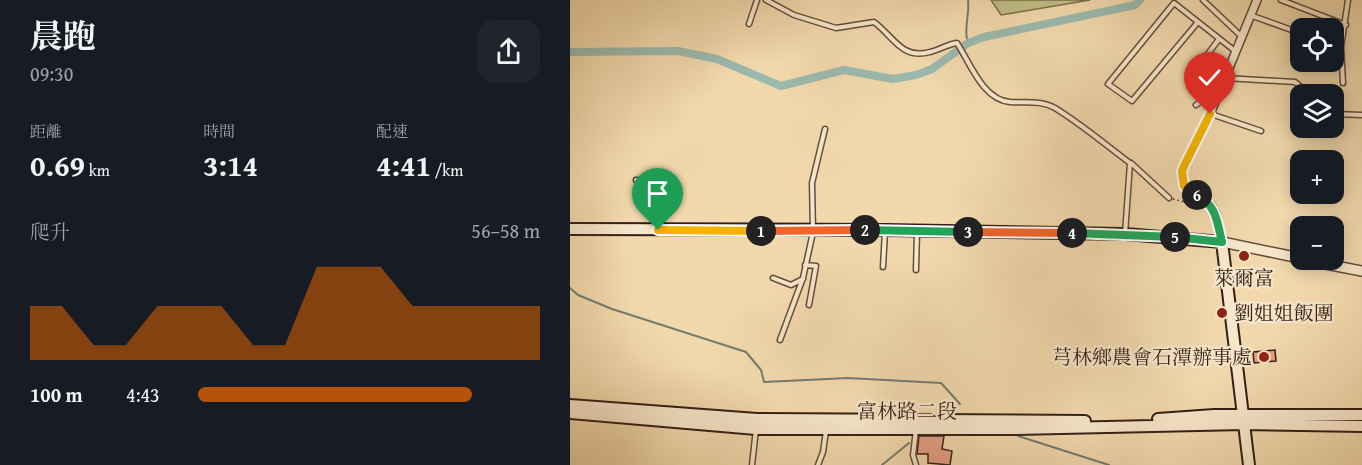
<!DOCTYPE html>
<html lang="zh-TW">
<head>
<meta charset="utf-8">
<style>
  body { margin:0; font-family:"Gentium Book Plus","Noto Serif TC",serif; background:#20242c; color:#f1f3f6; height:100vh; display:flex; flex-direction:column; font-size:22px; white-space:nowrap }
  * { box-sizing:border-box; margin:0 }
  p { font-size:20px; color:#9ea1a6 }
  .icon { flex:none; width:33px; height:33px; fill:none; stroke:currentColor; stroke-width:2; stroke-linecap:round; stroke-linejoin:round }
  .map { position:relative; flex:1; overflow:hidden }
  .side { display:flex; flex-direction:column; background:#171b24; width:570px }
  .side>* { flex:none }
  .tools { position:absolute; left:720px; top:18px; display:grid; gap:12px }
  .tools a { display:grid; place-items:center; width:54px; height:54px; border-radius:12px; background:#171b24; box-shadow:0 3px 15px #0003; font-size:30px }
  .pin { position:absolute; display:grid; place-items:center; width:51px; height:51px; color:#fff; margin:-62px -26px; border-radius:50% 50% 50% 0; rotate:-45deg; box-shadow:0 0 6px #0007 }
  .pin .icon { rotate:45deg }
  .km { position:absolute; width:30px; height:30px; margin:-15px; border-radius:50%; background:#222; color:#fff; font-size:16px; line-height:30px; text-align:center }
  .round { display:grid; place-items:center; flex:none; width:63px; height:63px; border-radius:18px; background:#20242c }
  .headline { display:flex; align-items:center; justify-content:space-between; height:102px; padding:0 30px }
  h1 { font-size:33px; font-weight:700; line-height:45px }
  .stats { display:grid; grid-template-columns:repeat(3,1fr); gap:9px; height:102px; padding:6px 30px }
  .stats div { display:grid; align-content:center }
  .stats b { font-size:30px; font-weight:700 }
  .stats small { font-size:16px; font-weight:400 }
  .stats p { font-size:16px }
  .chart { height:168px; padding:12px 30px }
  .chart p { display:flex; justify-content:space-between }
  .chart svg { width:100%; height:108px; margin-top:6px; fill:#b45309; opacity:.7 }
  ul { padding:0 30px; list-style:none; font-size:20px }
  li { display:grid; grid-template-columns:96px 72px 1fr; align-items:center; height:45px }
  li i { height:15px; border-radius:8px; background:#b45309 }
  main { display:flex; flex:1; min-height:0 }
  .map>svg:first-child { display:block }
  .green { fill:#c0be86; stroke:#7a6e4e; stroke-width:1.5 }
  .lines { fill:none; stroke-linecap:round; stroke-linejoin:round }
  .stream { stroke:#727c71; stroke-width:2 }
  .canal { stroke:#9bbaae; stroke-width:8 }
  .building { fill:#e69f85; stroke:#341f16; stroke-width:1.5 }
  .service-casing { stroke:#644e3c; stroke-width:7 }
  .minor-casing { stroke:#644e3c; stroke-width:10 }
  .tertiary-casing { stroke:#644e3c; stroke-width:12 }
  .secondary-casing { stroke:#341f16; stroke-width:14 }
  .path { stroke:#341f16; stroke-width:1.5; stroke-dasharray:1.5 3; stroke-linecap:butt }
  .service { stroke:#f7e6ca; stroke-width:4 }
  .minor { stroke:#f7e6ca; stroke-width:7 }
  .tertiary { stroke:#f7e6ca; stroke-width:9 }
  .secondary { stroke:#f7e6ca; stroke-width:10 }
  .split-1-casing { stroke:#fff; stroke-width:12 }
  .split-2-casing { stroke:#fff; stroke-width:12 }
  .split-3-casing { stroke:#fff; stroke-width:12 }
  .split-4-casing { stroke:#fff; stroke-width:12 }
  .split-5-casing { stroke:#fff; stroke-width:12 }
  .split-6-casing { stroke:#fff; stroke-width:12 }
  .split-7-casing { stroke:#fff; stroke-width:12 }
  .split-1 { stroke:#f5b400; stroke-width:8 }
  .split-2 { stroke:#f0652b; stroke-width:8 }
  .split-3 { stroke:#22a559; stroke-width:8 }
  .split-4 { stroke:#f0652b; stroke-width:8 }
  .split-5 { stroke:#22a559; stroke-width:8 }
  .split-6 { stroke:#22a559; stroke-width:8 }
  .split-7 { stroke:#f5b400; stroke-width:8 }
  .poi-dot { fill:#8f2418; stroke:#f7e6ca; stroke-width:2 }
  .labels { text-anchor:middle; stroke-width:4.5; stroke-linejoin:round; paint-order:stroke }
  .poi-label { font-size:20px; fill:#341f16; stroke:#f7e6ca }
  .street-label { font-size:20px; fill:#341f16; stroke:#f7e6ca }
</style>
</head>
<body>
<main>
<section class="side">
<div class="headline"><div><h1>晨跑</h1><p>09:30</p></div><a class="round"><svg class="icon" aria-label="share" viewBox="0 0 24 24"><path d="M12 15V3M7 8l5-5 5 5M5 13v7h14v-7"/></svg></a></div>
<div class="stats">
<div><p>距離</p><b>0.69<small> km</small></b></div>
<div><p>時間</p><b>3:14</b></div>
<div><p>配速</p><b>4:41<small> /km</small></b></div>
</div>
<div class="chart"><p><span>爬升</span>56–58 m</p>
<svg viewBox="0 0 160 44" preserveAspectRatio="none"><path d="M0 44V22L10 22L20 38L30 38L40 22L50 22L60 22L70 38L80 38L90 6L100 6L110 6L120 22L130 22L140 22L150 22L160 22V44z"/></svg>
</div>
<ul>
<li><b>100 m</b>4:43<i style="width:80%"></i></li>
</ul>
</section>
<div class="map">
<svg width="792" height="465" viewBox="0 0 792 465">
  <rect width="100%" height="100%" fill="#f2d9ad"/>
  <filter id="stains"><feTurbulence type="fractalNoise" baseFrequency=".00333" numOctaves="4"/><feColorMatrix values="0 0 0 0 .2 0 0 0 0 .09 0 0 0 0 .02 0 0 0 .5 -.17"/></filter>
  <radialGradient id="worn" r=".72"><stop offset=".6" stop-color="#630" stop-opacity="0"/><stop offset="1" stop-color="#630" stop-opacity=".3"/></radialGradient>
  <!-- green -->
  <path class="green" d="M421,0H520L431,15Z"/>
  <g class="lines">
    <!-- stream -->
    <path class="stream" d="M398,0C400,14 393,30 398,43
      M0,288L8,295L42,309L176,352L191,370L194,382L278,378L371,383L390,404
      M448,436L539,465
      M312,465L339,443"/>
    <!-- canal -->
    <path class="canal" d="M0,52L108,51L147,59L211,86L274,70L323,79L346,75L362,69L398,43L414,37L565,5L570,0"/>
  </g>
  <!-- building -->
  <path class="building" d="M705,350L706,361L684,363L683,352Z
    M349,436H374L372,449L382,451L380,465L358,463V454H347Z"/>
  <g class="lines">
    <defs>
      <path id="service" d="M196,0L224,15L266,28L304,22C324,37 332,60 360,52C369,50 378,44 387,43C400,63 413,100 440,102C456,103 471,100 485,108C511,124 536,145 560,163L555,234
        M633,0L671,36
        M711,0L776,25
        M680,15L730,33
        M628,22L562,101L538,84L604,3L665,51
        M179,24L187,0
        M764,44L771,47
        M629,66L649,39
        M655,78L725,82L739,94
        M773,83L771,47L778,0
        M626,105L650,88
        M641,114L691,131
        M764,114L792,115
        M561,163L599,198
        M66,180L91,182L88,226
        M235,265L246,266L239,305
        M313,267L315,231
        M346,270L347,232
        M203,278L221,285L233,279
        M210,340L233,278L243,232L242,183L255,129
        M182,465L186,429
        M248,465L253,452L256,431
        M346,465L343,455L346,430"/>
      <path id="minor" d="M652,242L646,214L641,205L614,186L612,172L615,164L638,119L687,0"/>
      <path id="tertiary" d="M652,242L730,258
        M735,260L792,271"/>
      <path id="secondary" d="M0,229L315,230L555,234L652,242L679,465
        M0,405L187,419L515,421
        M0,413L186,429H443L674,424L792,426
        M588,419L644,415H792"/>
    </defs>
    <!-- service casing -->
    <use href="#service" class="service-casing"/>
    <!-- minor casing -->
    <use href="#minor" class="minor-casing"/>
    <!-- tertiary casing -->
    <use href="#tertiary" class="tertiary-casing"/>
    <!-- secondary casing -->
    <use href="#secondary" class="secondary-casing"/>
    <!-- path -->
    <path class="path" d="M603,199L618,203L625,202"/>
    <!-- service -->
    <use href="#service" class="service"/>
    <!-- minor -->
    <use href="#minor" class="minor"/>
    <!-- tertiary -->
    <use href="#tertiary" class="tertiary"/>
    <!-- secondary -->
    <use href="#secondary" class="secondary"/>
  </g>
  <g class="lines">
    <defs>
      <path id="split-1" d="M88,230L191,231"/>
      <path id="split-2" d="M191,231L295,230"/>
      <path id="split-3" d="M295,230L398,232"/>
      <path id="split-4" d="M398,232L502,233"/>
      <path id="split-5" d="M502,233L605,237"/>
      <path id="split-6" d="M605,237L652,242C647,222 647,206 627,195"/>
      <path id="split-7" d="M627,195L614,186L612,171L615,164L640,114"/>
    </defs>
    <!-- split-1 casing -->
    <use href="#split-1" class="split-1-casing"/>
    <!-- split-2 casing -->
    <use href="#split-2" class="split-2-casing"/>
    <!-- split-3 casing -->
    <use href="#split-3" class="split-3-casing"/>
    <!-- split-4 casing -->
    <use href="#split-4" class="split-4-casing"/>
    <!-- split-5 casing -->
    <use href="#split-5" class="split-5-casing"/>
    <!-- split-6 casing -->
    <use href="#split-6" class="split-6-casing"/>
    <!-- split-7 casing -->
    <use href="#split-7" class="split-7-casing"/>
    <!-- split-1 -->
    <use href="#split-1" class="split-1"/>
    <!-- split-2 -->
    <use href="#split-2" class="split-2"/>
    <!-- split-3 -->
    <use href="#split-3" class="split-3"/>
    <!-- split-4 -->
    <use href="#split-4" class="split-4"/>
    <!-- split-5 -->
    <use href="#split-5" class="split-5"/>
    <!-- split-6 -->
    <use href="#split-6" class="split-6"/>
    <!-- split-7 -->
    <use href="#split-7" class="split-7"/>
  </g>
  <!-- markers -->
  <g class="poi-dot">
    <circle cx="674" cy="256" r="6"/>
    <circle cx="652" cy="313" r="6"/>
    <circle cx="694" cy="357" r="6"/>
  </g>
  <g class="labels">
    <!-- poi labels -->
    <g class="poi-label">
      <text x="674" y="285">萊爾富</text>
      <text x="664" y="320" text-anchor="start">劉姐姐飯團</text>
      <text x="682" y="364" text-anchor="end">芎林鄉農會石潭辦事處</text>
    </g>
    <!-- street labels -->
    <g class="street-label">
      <text x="337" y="418">富林路二段</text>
    </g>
  </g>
  <rect width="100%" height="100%" filter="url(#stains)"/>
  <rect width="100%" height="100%" fill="url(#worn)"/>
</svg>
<div class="tools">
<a><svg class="icon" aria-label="locate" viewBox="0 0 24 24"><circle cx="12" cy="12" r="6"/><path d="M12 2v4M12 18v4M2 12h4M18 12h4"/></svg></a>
<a><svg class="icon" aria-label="layers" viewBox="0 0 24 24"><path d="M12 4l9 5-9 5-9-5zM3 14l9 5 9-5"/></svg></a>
<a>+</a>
<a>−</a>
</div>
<div class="pin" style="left:88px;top:230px;background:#1e9e55"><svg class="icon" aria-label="arrive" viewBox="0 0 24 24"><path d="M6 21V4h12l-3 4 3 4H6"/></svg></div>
<div class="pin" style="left:640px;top:114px;background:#d93025"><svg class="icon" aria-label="check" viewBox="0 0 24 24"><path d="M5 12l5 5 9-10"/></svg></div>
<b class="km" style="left:191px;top:231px">1</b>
<b class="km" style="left:295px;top:230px">2</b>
<b class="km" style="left:398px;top:232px">3</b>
<b class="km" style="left:502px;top:233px">4</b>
<b class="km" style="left:605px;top:237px">5</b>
<b class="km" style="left:627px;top:195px">6</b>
</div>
</main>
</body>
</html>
